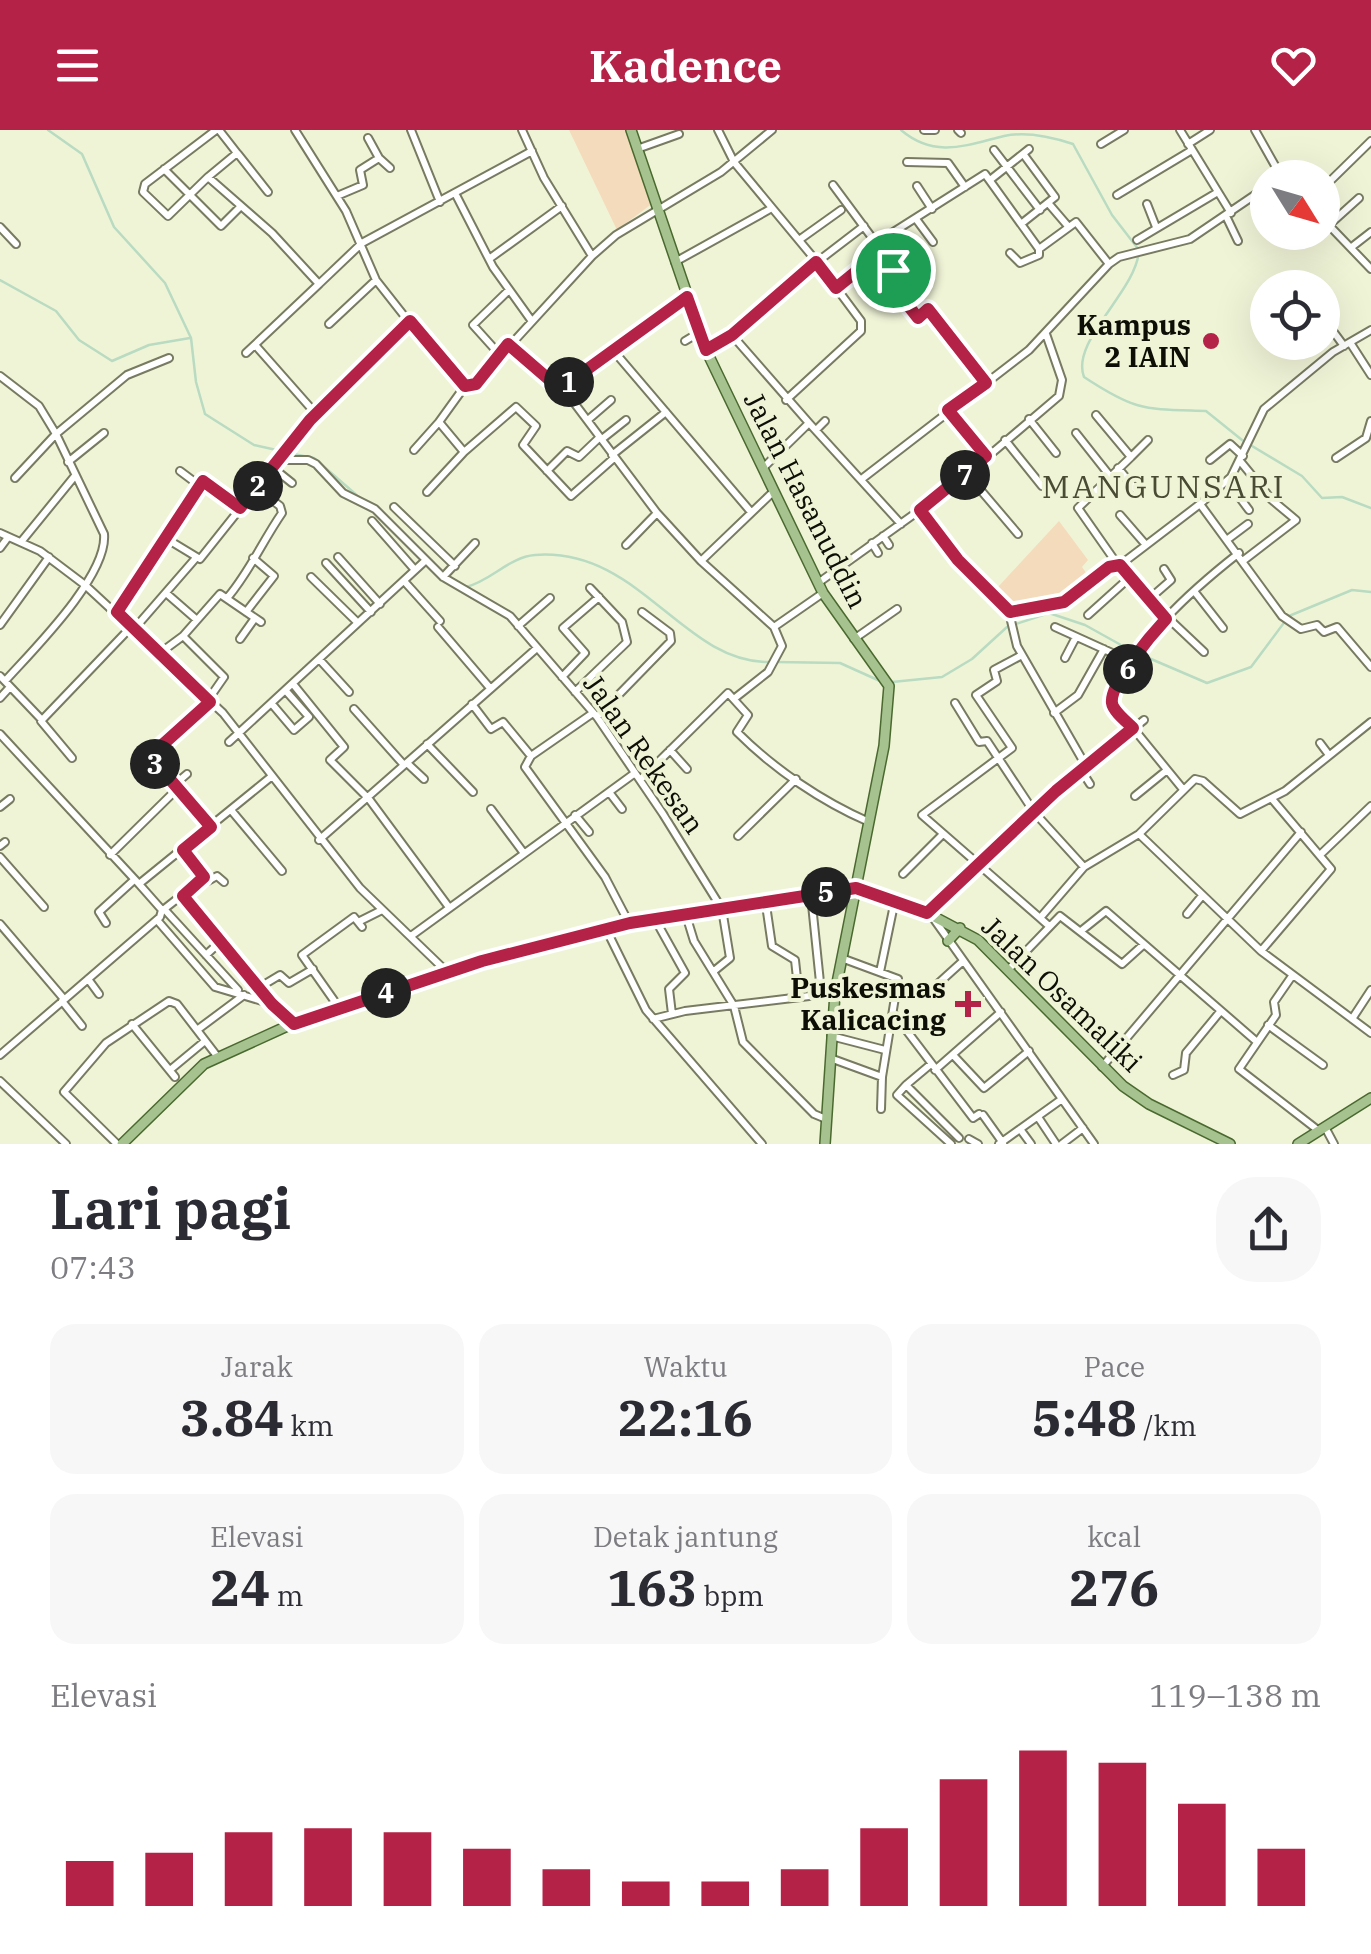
<!DOCTYPE html>
<html lang="id">
<head>
<meta charset="utf-8">
<style>
  body { margin:0; font-family:"IBM Plex Serif",serif; background:#f7f7f7; color:#2b2b33; height:100vh; display:flex; flex-direction:column; font-size:38px; white-space:nowrap }
  * { box-sizing:border-box; margin:0 }
  p { font-size:32px; color:#7c7c81 }
  .icon { flex:none; width:55px; height:55px; fill:none; stroke:currentColor; stroke-width:2; stroke-linecap:round; stroke-linejoin:round }
  .map { position:relative; height:1014px; overflow:hidden }
  .sheet { display:flex; flex-direction:column; background:#fff; flex:1 }
  .sheet>* { flex:none }
  .needle { width:65px; rotate:127deg }
  .controls { position:absolute; left:1250px; top:30px; display:grid; gap:20px }
  .controls a { display:grid; place-items:center; width:90px; height:90px; border-radius:50%; background:#fff; box-shadow:0 10px 40px #0002; font-size:50px }
  .pin { position:absolute; display:grid; place-items:center; width:85px; height:85px; color:#fff; margin:-42px; border:5px solid #fff; border-radius:50%; box-shadow:0 2px 10px #0007 }
  .km { position:absolute; width:50px; height:50px; margin:-25px; border-radius:50%; background:#222; color:#fff; font-size:28px; line-height:50px; text-align:center }
  .round { display:grid; place-items:center; flex:none; width:105px; height:105px; border-radius:40px; background:#f7f7f7 }
  .summary { display:flex; align-items:center; justify-content:space-between; height:170px; padding:0 50px }
  h1 { font-size:55px; font-weight:700; line-height:75px }
  .stats { display:grid; grid-template-columns:repeat(3,1fr); gap:15px; height:170px; padding:10px 50px }
  .stats div { display:grid; align-content:center; border-radius:25px; background:#f7f7f7; text-align:center }
  .stats b { font-size:50px; font-weight:700 }
  .stats small { font-size:28px; font-weight:400 }
  .stats p { font-size:28px }
  .chart { height:280px; padding:20px 50px }
  .chart p { display:flex; justify-content:space-between }
  .chart svg { width:100%; height:180px; margin-top:10px; stroke:#b42247; stroke-width:6 }
  header { display:flex; justify-content:space-between; align-items:center; height:130px; padding:0 50px; background:#b42247; color:#fff; font-size:45px; font-weight:700 }
  .map>svg:first-child { display:block }
  .green { fill:#f4dbbc }
  .lines { fill:none; stroke-linecap:round; stroke-linejoin:round }
  .stream { stroke:#b8dbc1; stroke-width:2.5 }
  .minor-casing { stroke:#787b61; stroke-width:10 }
  .major-casing { stroke:#4a692f; stroke-width:12 }
  .minor { stroke:#fff; stroke-width:6 }
  .major { stroke:#a6c28f; stroke-width:9 }
  .route-casing { stroke:#fff; stroke-width:20 }
  .route { stroke:#b42247; stroke-width:12 }
  .poi-dot { fill:#b42247; stroke:#f0f4d7; stroke-width:4 }
  .labels { text-anchor:middle; stroke-width:8; stroke-linejoin:round; paint-order:stroke }
  .poi-label { font-size:28px; font-weight:bold; fill:#0d0e05; stroke:#f0f4d7; text-anchor:end }
  .street-label { font-size:28px; fill:#0d0e05; stroke:#f0f4d7 }
  .quarter-label { font-size:32px; letter-spacing:2.5px; fill:#494b33; stroke:#f0f4d7 }
</style>
</head>
<body>
<header><svg class="icon" aria-label="menu" viewBox="0 0 24 24"><path d="M4 6h16M4 12h16M4 18h16"/></svg>Kadence<svg class="icon" aria-label="heart" viewBox="0 0 24 24"><path d="M12 20l-8-8c-3-5 5-10 8-4 3-6 11-1 8 4z"/></svg></header>
<div class="map">
<svg width="1371" height="1014" viewBox="0 0 1371 1014">
  <rect width="100%" height="100%" fill="#f0f4d7"/>
  <!-- green -->
  <path class="green" d="M569,0H625L653,73L617,100Z
    M1059,391L1088,430L1082,437L1089,447L1060,471L1013,479L998,457Z"/>
  <g class="lines">
    <!-- stream -->
    <path class="stream" d="M48,0L82,24L114,97L165,153L191,208L196,252L205,284L254,315L281,321
      M901,0C935,29 967,15 1004,6C1027,1 1052,7 1073,14L1112,85L1139,120C1137,161 1070,211 1084,247C1137,282 1145,279 1206,281L1242,310L1302,346L1322,368L1342,367L1371,378
      M0,150L56,181L79,210L112,231L149,215L190,208
      M288,323L314,328L360,368
      M380,388L406,414
      M466,457C491,451 509,427 535,425C639,417 682,532 768,532
      M776,532L840,533L880,551
      M892,552L942,547L972,529L1007,497L1049,483L1085,495L1130,520L1207,553L1251,537L1289,486L1352,460L1371,462"/>
    <defs>
      <path id="minor" d="M216,0L145,54L143,62L168,86L208,47L272,103L319,154L362,113L532,21
        M295,0L346,81L376,150L435,225L462,254L472,257L592,126L616,105L721,42L772,0
        M411,0L440,72
        M522,0L544,48L592,126
        M718,0L734,32L817,132L732,205L809,293L763,338
        M924,0H935
        M958,0L961,3
        M1180,0L1231,83
        M1255,0L1282,48
        M368,8L379,28
        M1101,14L1124,0
        M1188,14L1210,0
        M637,19L679,4
        M994,20L1040,80
        M238,24L268,62
        M907,32L948,33L965,57
        M164,39L221,96L239,78
        M208,47L237,23L219,0
        M990,50L1029,19
        M833,55L876,113L985,44L1039,119
        M917,56L932,79
        M1322,59L1371,11
        M455,63L493,137L531,190
        M1117,65L1192,20
        M337,66L363,55L360,40L379,28L390,38
        M1049,74L1067,95
        M1147,74L1156,97
        M1226,86L1238,111
        M1322,88L1371,139
        M916,89L933,112
        M1021,94L1055,67L1024,25
        M1329,95L1359,68
        M0,97L16,114
        M799,110L841,80
        M1137,110L1218,62
        M1353,116L1371,102
        M879,123L893,140L885,147L917,188L928,179L986,253
        M1010,123L1020,133L1039,125V119L1076,92L1109,134
        M489,129L562,76
        M675,132L772,78
        M835,158L897,109
        M1324,189L1344,216
        M329,194L376,150
        M685,211L700,202
        M508,214L575,274L657,383L701,431L774,497L782,516L768,542L735,568
        M1351,214L1371,245
        M256,216L316,284
        M612,219L751,382
        M706,220L732,205
        M246,223L319,154
        M500,225L473,195L509,160
        M0,246L39,276L56,304L15,348
        M560,259L687,167
        M786,270L861,201V191L817,132L864,96
        M949,280L987,326
        M1096,285L1131,327L1078,378L1127,448L1166,489
        M589,289L611,270
        M1029,289L1056,323
        M809,293L901,394
        M816,300L825,291
        M1076,303L1110,346
        M602,309L626,290
        M1005,310L1042,356
        M414,320L439,292
        M464,322L516,277L536,296L523,315L571,366L614,328
        M612,325L666,282
        M1131,327L1148,310
        M1336,328L1366,308L1371,291
        M277,330H308L316,334L343,363L375,379L443,447L510,486L597,587L663,684L722,779L730,828L714,841
        M1210,330L1230,314L1243,326
        M1240,331L1272,370L1296,390L1244,430
        M68,332L104,303
        M272,337L292,353
        M1118,338L1137,361
        M180,341L200,356
        M547,341L567,321L579,327L600,307
        M967,344L1018,404
        M863,348L1029,220L1109,134L1119,127L1190,109L1268,56
        M1228,352L1249,380
        M427,362L464,322L439,292L465,256
        M1200,374L1282,486L1301,499L1317,495L1324,502L1337,497L1371,537
        M394,377L455,436
        M921,380L958,431L1008,478L1017,516L1086,636
        M1120,385L1146,415
        M372,391L415,440
        M0,403L40,421L85,455L223,583L360,758L447,842
        M883,406L889,415
        M167,409L166,405L203,351L240,378
        M1228,409L1248,394
        M21,412L74,347
        M872,413L878,423
        M626,415L657,383
        M0,418L6,410
        M338,427L380,474
        M701,431L773,362
        M326,433L371,482
        M311,447L358,493
        M443,447L475,413
        M404,451L440,491
        M818,453L952,357L1059,266L1062,250L1046,204
        M1194,461L1223,498
        M166,463L197,490
        M228,467C250,441 262,412 282,383L280,376L256,358
        M1148,470L1171,450L1164,439
        M117,482L167,409L200,429L310,291L411,191
        M246,482L274,446L253,428
        M1010,482L1073,468L1103,441L1120,435L1200,374L1231,347L1264,279L1333,222L1371,200
        M1088,485L1128,449
        M1168,488L1204,522
        M0,495L49,427
        M518,496L550,468
        M438,497L490,558
        M774,497L823,463
        M1055,497L1132,532
        M135,498L195,429
        M183,506L224,547L208,570
        M240,509L255,488
        M854,509L897,479
        M160,523L183,506L220,464L261,492
        M1022,525L994,540L997,551L976,565L1012,618L922,685L1040,788
        M1065,528L1076,507
        M319,529L349,562
        M0,546L42,590L132,496
        M562,547L585,523L563,498L599,467
        M5,551C32,521 108,446 104,404L56,304L127,245L169,228
        M293,554L344,617L330,630L369,669L448,776
        M575,562L627,512L622,492L590,458
        M0,568L10,557
        M955,573L979,612L987,611L1034,682L1084,737
        M272,574L294,600L309,587L286,561
        M472,574L491,599L503,592L531,626
        M354,579L404,635
        M593,583L531,626L525,637L605,747L629,793
        M1054,583L1078,565L1104,519
        M597,587L671,511L670,503L642,482
        M41,591L72,628
        M0,604L139,754
        M229,612L426,430
        M1320,613L1329,625
        M427,614L473,662
        M670,620L687,639
        M407,633L424,649
        M1081,640L1090,654
        M640,650L728,563L748,585L737,602C774,639 821,671 869,692
        M174,655L187,644
        M177,658L211,697
        M1182,658L1111,571C1136,510 1188,463 1239,423
        M609,662L622,679
        M1135,666L1167,640
        M0,677L10,669
        M491,679L523,722
        M231,680L282,741
        M575,685L589,702
        M1139,704L1261,821L1371,903
        M738,706L796,649
        M319,710L537,518
        M0,716L5,712
        M183,719L208,751L217,746L224,752
        M1322,723L1371,676
        M110,725L175,661L150,625L210,572
        M0,727L44,777
        M903,744L942,705
        M811,765L821,862
        M183,766L220,812
        M766,775L772,816L795,830L799,867
        M163,780L205,747
        M165,780L238,860
        M927,783L1056,661L1144,590
        M1187,784L1201,767
        M686,785L694,811L734,876L743,912L814,984L826,989
        M931,785L1094,1014
        M157,790L215,857L272,874
        M656,791L685,843L669,859L672,884
        M358,792L382,780
        M106,793L99,782L134,750
        M0,794L64,869
        M1049,796L1040,788L1084,737L1139,704L1195,649L1203,651L1240,684L1285,661L1371,592
        M606,799L646,880L762,1014
        M1081,801L1106,781L1257,912
        M411,806L635,643
        M1261,821L1331,739L1272,669
        M206,825L220,812L260,857
        M844,829L898,849L882,947
        M1008,840L1060,786L1122,834L1143,815
        M880,842L895,770
        M1292,846L1274,872L1276,885L1239,939L1319,1001
        M88,849L99,864
        M931,860L963,831
        M62,871L82,896
        M340,879L302,825L354,787L362,797
        M894,884L973,988L979,984
        M653,889L685,881L834,863
        M833,889L863,896
        M1352,889L1371,860
        M293,893L260,857L280,845L289,853L313,839
        M132,894L175,947
        M1268,895L1323,935
        M197,900L244,865
        M831,906L885,920
        M0,925L160,787L162,780L139,754L272,646
        M953,925L984,958L1029,921
        M830,928L882,947L881,979
        M931,934L906,955L959,1008
        M1102,937L1301,702
        M170,940L205,911
        M935,940L1001,882
        M1173,945L1184,940L1186,923L1219,883
        M0,951L66,1014
        M906,955L897,965L951,1014
        M983,985L1003,1013
        M1038,987L1056,1014
        M1020,999L1031,1014
        M1326,999L1334,1014
        M969,1009L978,1014
        M117,1014L64,962L106,913L169,871L177,874L217,926
        M999,1014L1062,969
        M1062,1014L1083,998"/>
      <path id="major" d="M631,0L706,220L823,463L889,556L884,616L835,863L825,1014
        M948,811L960,798
        M122,1014L204,934L294,893L585,802L856,758L927,783L978,810L1123,956L1149,974L1230,1014
        M1298,1014L1371,968"/>
    </defs>
    <!-- minor casing -->
    <use href="#minor" class="minor-casing"/>
    <!-- major casing -->
    <use href="#major" class="major-casing"/>
    <!-- minor -->
    <use href="#minor" class="minor"/>
    <!-- major -->
    <use href="#major" class="major"/>
  </g>
  <g class="lines">
    <defs>
      <path id="route" d="M879,123L893,140L885,146L918,188L928,179L986,253L948,280L986,326L920,380L958,430L1010,482L1064,472L1109,437L1120,435L1166,489C1153,503 1109,554 1112,573C1113,581 1127,592 1133,598L1056,661L927,783L856,758L630,793L482,831L294,894L272,874L183,766L204,747L183,720L211,697L150,626L210,572L117,482L203,351L240,378L310,290L410,191L465,256L476,254L508,214L560,259L687,167L706,220L732,205L816,132L836,158Z"/>
    </defs>
    <!-- route casing -->
    <use href="#route" class="route-casing"/>
    <!-- route -->
    <use href="#route" class="route"/>
  </g>
  <!-- markers -->
  <g class="poi-dot">
    <circle cx="1211" cy="211" r="10"/>
    <path d="M963 859h10v10h10v10h-10v10h-10v-10h-10v-10h10z"/>
  </g>
  <g class="labels">
    <!-- poi labels -->
    <g class="poi-label">
      <text x="1191" y="205">Kampus<tspan x="1191" dy="32">2 IAIN</tspan></text>
      <text x="946" y="868">Puskesmas<tspan x="946" dy="32">Kalicacing</tspan></text>
    </g>
    <!-- street labels -->
    <g class="street-label">
      <text transform="translate(806 370) rotate(63)" y="10">Jalan Hasanuddin</text>
      <text transform="translate(644 624) rotate(55)" y="10">Jalan Rekesan</text>
      <text transform="translate(1062 864) rotate(44)" y="10">Jalan Osamaliki</text>
    </g>
    <!-- quarter labels -->
    <g class="quarter-label">
      <text x="1164" y="368">MANGUNSARI</text>
    </g>
  </g>
</svg>
<div class="controls">
<a><svg class="needle" viewBox="-14 -14 28 28"><path d="M0-13l5 13h-10z" fill="#e53935"/><path d="M0 13l5-13h-10z" fill="#7c7c81"/></svg></a>
<a><svg class="icon" aria-label="locate" viewBox="0 0 24 24"><circle cx="12" cy="12" r="6"/><path d="M12 2v4M12 18v4M2 12h4M18 12h4"/></svg></a>
</div>
<div class="pin" style="left:893px;top:140px;background:#1e9e55"><svg class="icon" aria-label="arrive" viewBox="0 0 24 24"><path d="M6 21V4h12l-3 4 3 4H6"/></svg></div>
<b class="km" style="left:569px;top:252px">1</b>
<b class="km" style="left:258px;top:356px">2</b>
<b class="km" style="left:155px;top:634px">3</b>
<b class="km" style="left:386px;top:863px">4</b>
<b class="km" style="left:826px;top:762px">5</b>
<b class="km" style="left:1128px;top:539px">6</b>
<b class="km" style="left:965px;top:345px">7</b>
</div>
<section class="sheet">
<div class="summary"><div><h1>Lari pagi</h1><p>07:43</p></div><a class="round"><svg class="icon" aria-label="share" viewBox="0 0 24 24"><path d="M12 15V3M7 8l5-5 5 5M5 13v7h14v-7"/></svg></a></div>
<div class="stats">
<div><p>Jarak</p><b>3.84<small> km</small></b></div>
<div><p>Waktu</p><b>22:16</b></div>
<div><p>Pace</p><b>5:48<small> /km</small></b></div>
</div>
<div class="stats">
<div><p>Elevasi</p><b>24<small> m</small></b></div>
<div><p>Detak jantung</p><b>163<small> bpm</small></b></div>
<div><p>kcal</p><b>276</b></div>
</div>
<div class="chart"><p><span>Elevasi</span>119–138 m</p>
<svg viewBox="0 0 160 44" preserveAspectRatio="none"><path d="M5 44V33M15 44V31M25 44V26M35 44V25M45 44V26M55 44V30M65 44V35M75 44V38M85 44V38M95 44V35M105 44V25M115 44V13M125 44V6M135 44V9M145 44V19M155 44V30"/></svg>
</div>
</section>
</body>
</html>
